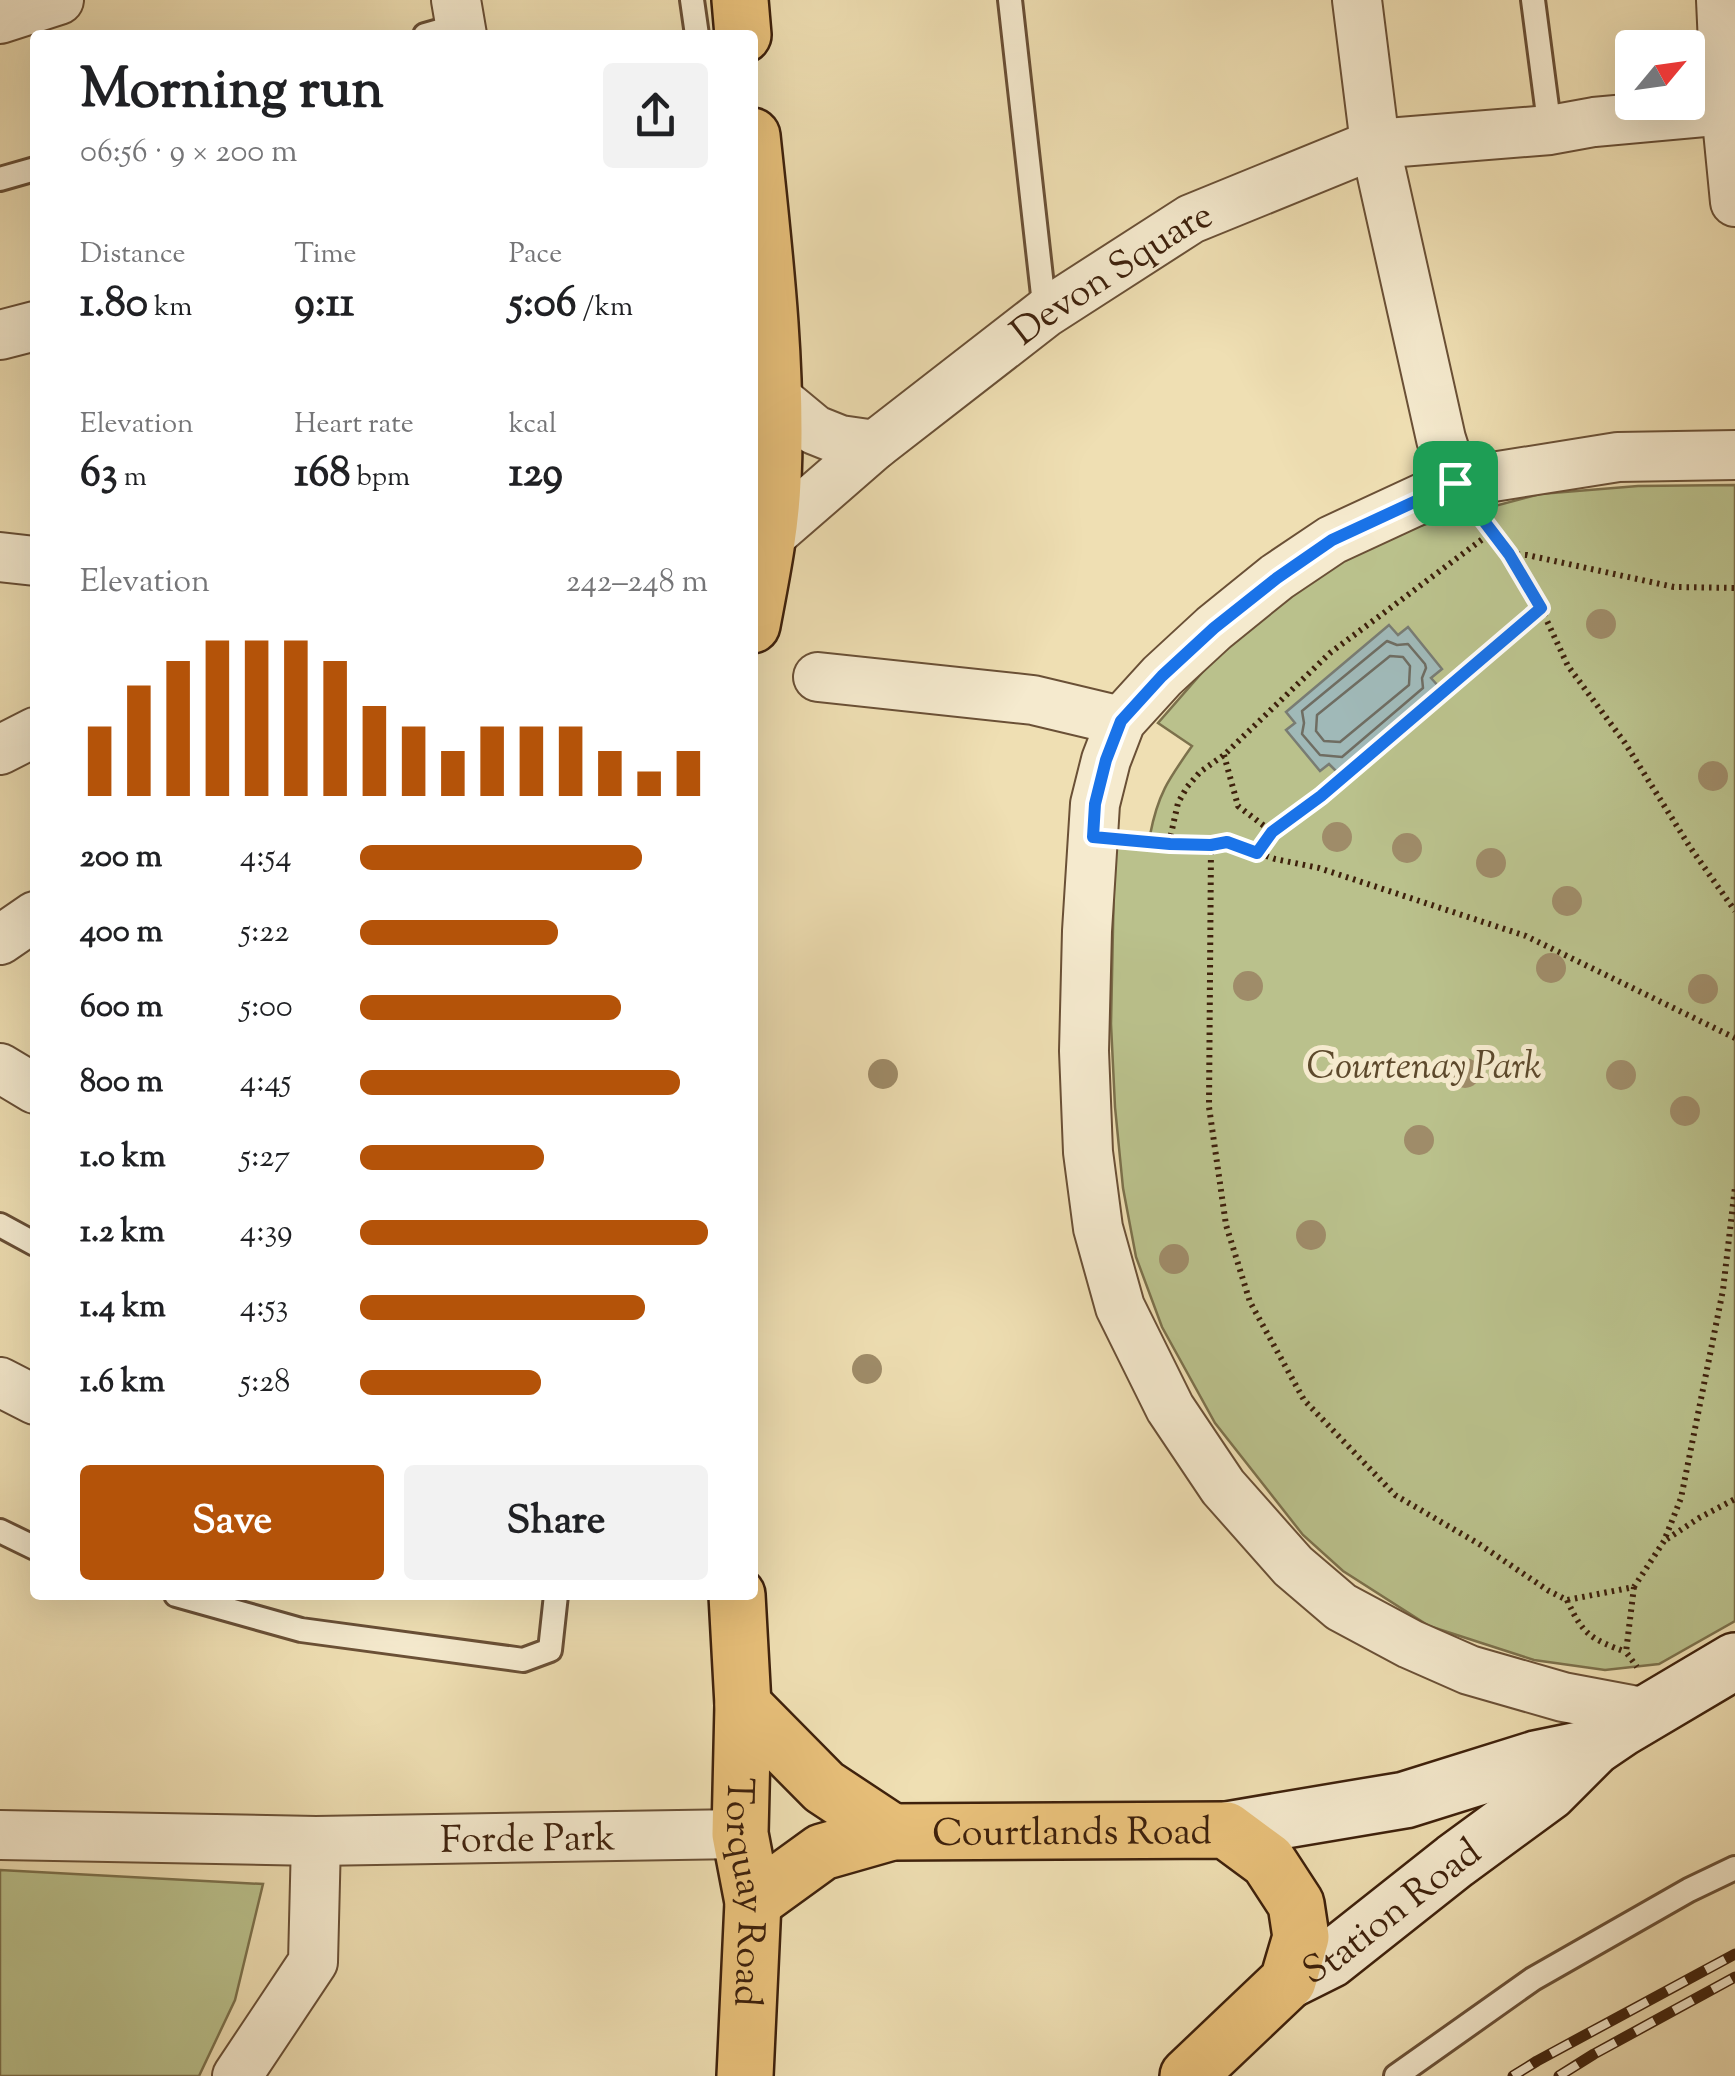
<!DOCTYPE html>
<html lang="en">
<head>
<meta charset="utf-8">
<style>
  body { margin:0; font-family:"Sorts Mill Goudy",serif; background:#f2f2f2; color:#202124; height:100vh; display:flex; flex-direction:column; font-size:38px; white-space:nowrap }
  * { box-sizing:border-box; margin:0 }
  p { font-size:32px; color:#757577 }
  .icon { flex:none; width:55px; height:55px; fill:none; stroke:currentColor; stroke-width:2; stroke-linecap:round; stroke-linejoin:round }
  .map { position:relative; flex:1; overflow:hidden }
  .details { position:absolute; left:30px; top:30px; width:728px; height:1570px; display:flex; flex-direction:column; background:#fff; border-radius:10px; box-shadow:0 10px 40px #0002 }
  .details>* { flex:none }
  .needle { width:65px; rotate:61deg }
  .controls { position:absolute; left:1615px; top:30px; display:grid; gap:20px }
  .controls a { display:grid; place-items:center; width:90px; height:90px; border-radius:10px; background:#fff; box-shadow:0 10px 40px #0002; font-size:50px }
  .pin { position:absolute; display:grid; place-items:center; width:85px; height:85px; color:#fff; margin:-42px; border-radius:20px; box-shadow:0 5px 15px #0006 }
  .round { display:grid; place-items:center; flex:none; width:105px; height:105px; border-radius:10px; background:#f2f2f2 }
  .head { display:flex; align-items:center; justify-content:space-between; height:170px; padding:0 50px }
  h1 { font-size:55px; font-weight:700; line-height:75px }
  .figures { display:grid; grid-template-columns:repeat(3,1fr); gap:15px; height:170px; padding:10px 50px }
  .figures div { display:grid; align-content:center }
  .figures b { font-size:42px; font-weight:700 }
  .figures small { font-size:28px; font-weight:400 }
  .figures p { font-size:28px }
  .chart { height:280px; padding:20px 50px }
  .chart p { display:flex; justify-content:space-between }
  .chart svg { width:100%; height:180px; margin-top:10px; stroke:#b45309; stroke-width:6 }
  .primary-button { display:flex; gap:20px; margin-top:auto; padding:20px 50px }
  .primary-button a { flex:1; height:115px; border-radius:10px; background:#b45309; color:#fff; font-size:40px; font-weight:700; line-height:115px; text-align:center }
  .primary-button a+a { background:#f2f2f2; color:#202124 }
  ul { padding:0 50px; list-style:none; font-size:32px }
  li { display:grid; grid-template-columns:160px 120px 1fr; align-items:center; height:75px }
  li i { height:25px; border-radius:12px; background:#b45309 }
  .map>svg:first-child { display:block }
  .green { fill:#bac18c; stroke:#7c714c; stroke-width:2.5 }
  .water { fill:#a0b9b8; stroke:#797c73; stroke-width:2.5 }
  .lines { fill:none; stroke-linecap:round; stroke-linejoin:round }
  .shore { stroke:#6f6d62; stroke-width:2.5 }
  .service-casing { stroke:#6a5036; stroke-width:28 }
  .minor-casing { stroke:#6a5036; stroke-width:52 }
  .secondary-casing { stroke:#3e210c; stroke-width:60 }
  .primary-casing { stroke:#3e210c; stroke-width:60 }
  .path { stroke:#3e210c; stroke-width:6; stroke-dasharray:2.5 5; stroke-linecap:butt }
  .service { stroke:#f5eace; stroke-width:22 }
  .minor { stroke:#f5eace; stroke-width:48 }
  .secondary { stroke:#f5eace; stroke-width:55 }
  .primary { stroke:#e8c07a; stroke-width:55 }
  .rail-casing { stroke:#3e210c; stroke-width:11 }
  .rail { stroke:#f5eace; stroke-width:8; stroke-dasharray:22; stroke-linecap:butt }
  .tree { fill:#9f8c69 }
  .route-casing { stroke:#fff; stroke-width:20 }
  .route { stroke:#1a73e8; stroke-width:12 }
  .labels { text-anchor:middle; stroke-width:10; stroke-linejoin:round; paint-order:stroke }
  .street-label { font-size:38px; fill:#3e210c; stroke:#f5eace }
  .park-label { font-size:38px; font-style:italic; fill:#5d492c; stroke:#f5eace }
</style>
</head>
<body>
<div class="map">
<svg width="1735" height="2076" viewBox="0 0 1735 2076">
  <rect width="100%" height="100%" fill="#efdfb3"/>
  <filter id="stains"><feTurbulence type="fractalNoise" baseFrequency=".002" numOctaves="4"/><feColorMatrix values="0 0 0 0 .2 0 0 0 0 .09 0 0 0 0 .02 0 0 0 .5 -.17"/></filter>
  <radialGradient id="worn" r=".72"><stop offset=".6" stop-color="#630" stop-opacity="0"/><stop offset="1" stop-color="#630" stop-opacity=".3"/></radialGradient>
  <!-- green -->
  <path class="green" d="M1735,485V1621L1659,1664L1605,1670L1534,1660L1429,1626L1343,1571L1303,1535L1215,1423L1162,1327L1136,1257L1123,1188L1115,1107L1111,1024L1115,832L1150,835C1158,794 1168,780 1192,746L1158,723L1220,652L1281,602L1338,563L1408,529L1540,494L1638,486Z
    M0,1870L263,1884L235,2000L199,2076H0Z"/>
  <!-- water -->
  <path class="water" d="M1389,625L1398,635L1408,627L1442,669L1431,678L1440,688L1338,773L1329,764L1320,771L1286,730L1295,723L1286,712Z"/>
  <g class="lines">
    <!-- shore -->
    <path class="shore" d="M1387,641L1397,645L1408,644L1425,664L1426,668L1422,678L1423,688L1342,757L1320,755L1302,734L1304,723L1302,711Z
      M1390,656L1403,657L1410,666L1409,685L1340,742L1324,741L1316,731L1317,715Z"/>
    <defs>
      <path id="service" d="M692,0L697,35
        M1010,0L1045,313
        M1533,0L1550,130
        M425,35L460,25
        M0,179L35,169
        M0,1225L35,1244
        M0,1531L35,1548
        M176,1595L301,1630L523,1660L550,1650L556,1595
        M1396,2076L1533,1979L1689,1890L1735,1868"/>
      <g id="minor">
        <path d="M456,0L462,35"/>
        <path d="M1357,0L1375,144L1441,439L1455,483"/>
        <path d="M1721,0L1726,110L1735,202"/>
        <path d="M0,19L59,0"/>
        <path d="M0,335L35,326"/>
        <path d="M774,396L815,430L840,440L875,445"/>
        <path id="s1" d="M768,538L875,445L1045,313L1191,219L1375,144L1550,130L1594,122L1726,110"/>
        <path d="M0,557L35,561"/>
        <path d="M818,677L1033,700L1121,721"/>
        <path d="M0,750L35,732"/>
        <path d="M0,940L35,916"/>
        <path d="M0,1068L35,1089"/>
        <path d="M0,1382L35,1400"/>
        <path d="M1648,1713L1563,1697L1469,1670L1410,1644L1341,1607L1293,1566L1223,1487L1170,1408L1120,1307L1098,1228L1088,1152L1084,1051L1087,931L1095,804L1106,760L1121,721L1162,676L1214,628L1277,577L1332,540L1455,483L1618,457L1735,455"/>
        <path id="s2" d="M0,1835L316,1841L740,1834"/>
        <path d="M237,2076L313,1962L316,1841"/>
      </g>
      <g id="secondary">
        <path d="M1226,1830L1405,1800L1536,1759L1594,1747"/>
        <path id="s3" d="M1288,1981L1330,1960L1455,1861L1549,1792L1594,1747L1622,1728L1735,1661"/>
      </g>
      <g id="primary">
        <path d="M740,0L743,35"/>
        <path d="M752,136C764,250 778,366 773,481C771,529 761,577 752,625"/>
        <path id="s4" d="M737,1595L743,1705L740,1834L753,1902L745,2076"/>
        <path d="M743,1705L824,1787L892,1832"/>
        <path id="s5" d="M753,1902L822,1852L892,1832L1226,1830L1268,1861L1296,1904L1301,1937L1288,1981L1188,2076"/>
      </g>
    </defs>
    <!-- service casing -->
    <use href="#service" class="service-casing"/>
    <!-- minor casing -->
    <use href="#minor" class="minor-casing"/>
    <!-- secondary casing -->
    <use href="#secondary" class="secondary-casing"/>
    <!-- primary casing -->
    <use href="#primary" class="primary-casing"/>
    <!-- path -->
    <path class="path" d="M1510,554L1527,555L1674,587L1735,588
      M1541,608L1568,666L1625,743L1690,847L1735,911
      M1224,755L1238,806L1272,832L1321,796L1541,608L1509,554L1492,532
      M1134,841L1211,845L1227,842L1275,859L1319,868L1526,936L1735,1038
      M1169,843L1178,803L1187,787L1200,772L1224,755L1330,653L1492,532L1483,520
      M1211,845L1209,1107L1226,1225L1250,1302L1304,1400L1395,1495L1479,1544L1549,1591L1567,1600L1634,1587L1664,1541L1681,1498L1723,1290L1735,1187
      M1257,853L1272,832
      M1667,1539L1699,1518L1735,1499
      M1634,1587L1626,1652L1637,1667
      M1567,1600C1583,1635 1591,1639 1626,1652"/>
    <!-- service -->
    <use href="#service" class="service"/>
    <!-- minor -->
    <use href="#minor" class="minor"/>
    <!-- secondary -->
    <use href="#secondary" class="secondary"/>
    <!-- primary -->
    <use href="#primary" class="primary"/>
    <defs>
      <path id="rail" d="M1513,2076L1537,2061L1735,1954
        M1559,2076L1594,2054L1735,1977"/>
    </defs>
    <!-- rail casing -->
    <use href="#rail" class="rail-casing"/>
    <!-- rail -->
    <use href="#rail" class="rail"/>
  </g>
  <!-- trees -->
  <g class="tree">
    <circle cx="1601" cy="624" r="15"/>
    <circle cx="1713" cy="776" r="15"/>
    <circle cx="1337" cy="837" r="15"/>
    <circle cx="1407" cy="848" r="15"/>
    <circle cx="1491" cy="863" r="15"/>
    <circle cx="1567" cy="901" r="15"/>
    <circle cx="1551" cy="968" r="15"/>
    <circle cx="1248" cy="986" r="15"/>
    <circle cx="1703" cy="989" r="15"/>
    <circle cx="1465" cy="1073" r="15"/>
    <circle cx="883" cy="1074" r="15"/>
    <circle cx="1621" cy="1075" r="15"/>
    <circle cx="1685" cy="1111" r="15"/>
    <circle cx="1419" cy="1140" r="15"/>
    <circle cx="1311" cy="1235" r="15"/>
    <circle cx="1174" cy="1259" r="15"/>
    <circle cx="867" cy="1369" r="15"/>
  </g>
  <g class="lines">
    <defs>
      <path id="route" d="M1455,483L1509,554L1541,608L1321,796L1272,832L1257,853L1227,842L1211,845L1170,844L1093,837L1095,804L1106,760L1121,721L1162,676L1214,628L1277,578L1332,540Z"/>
    </defs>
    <!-- route casing -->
    <use href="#route" class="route-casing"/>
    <!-- route -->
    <use href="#route" class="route"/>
  </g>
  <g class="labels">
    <!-- street labels -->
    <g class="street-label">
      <text dy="13" stroke="none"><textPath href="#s1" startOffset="435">Devon Square</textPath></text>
      <text dy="13" stroke="none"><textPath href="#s5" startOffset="338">Courtlands Road</textPath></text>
      <text dy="13" stroke="none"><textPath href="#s2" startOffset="528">Forde Park</textPath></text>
      <text dy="13" stroke="none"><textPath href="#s4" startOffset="298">Torquay Road</textPath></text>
      <text dy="13" stroke="none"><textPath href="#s3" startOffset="125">Station Road</textPath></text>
    </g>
    <!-- park labels -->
    <g class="park-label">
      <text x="1424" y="1078">Courtenay Park</text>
    </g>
  </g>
  <rect width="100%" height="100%" filter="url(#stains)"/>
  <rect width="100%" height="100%" fill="url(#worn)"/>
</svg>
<div class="controls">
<a><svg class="needle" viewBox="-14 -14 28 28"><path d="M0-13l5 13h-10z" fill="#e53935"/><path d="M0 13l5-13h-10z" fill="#757577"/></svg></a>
</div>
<div class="pin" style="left:1455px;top:483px;background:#1e9e55"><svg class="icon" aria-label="arrive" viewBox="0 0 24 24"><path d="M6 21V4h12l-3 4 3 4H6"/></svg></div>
<section class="details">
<div class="head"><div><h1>Morning run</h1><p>06:56 · 9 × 200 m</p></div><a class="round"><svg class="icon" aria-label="share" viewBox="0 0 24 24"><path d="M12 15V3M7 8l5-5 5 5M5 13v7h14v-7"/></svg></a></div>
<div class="figures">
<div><p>Distance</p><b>1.80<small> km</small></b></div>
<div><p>Time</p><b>9:11</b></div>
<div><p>Pace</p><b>5:06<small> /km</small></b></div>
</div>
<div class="figures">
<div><p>Elevation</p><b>63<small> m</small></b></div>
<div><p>Heart rate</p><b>168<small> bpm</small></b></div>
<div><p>kcal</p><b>129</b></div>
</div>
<div class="chart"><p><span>Elevation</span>242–248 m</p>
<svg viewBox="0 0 160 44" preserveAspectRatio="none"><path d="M5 44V27M15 44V17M25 44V11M35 44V6M45 44V6M55 44V6M65 44V11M75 44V22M85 44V27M95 44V33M105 44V27M115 44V27M125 44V27M135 44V33M145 44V38M155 44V33"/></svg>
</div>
<ul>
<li><b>200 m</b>4:54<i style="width:81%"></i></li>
<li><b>400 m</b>5:22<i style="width:57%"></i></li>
<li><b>600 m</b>5:00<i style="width:75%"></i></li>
<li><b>800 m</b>4:45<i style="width:92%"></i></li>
<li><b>1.0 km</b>5:27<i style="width:53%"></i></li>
<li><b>1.2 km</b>4:39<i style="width:100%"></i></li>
<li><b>1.4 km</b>4:53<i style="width:82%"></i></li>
<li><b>1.6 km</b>5:28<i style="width:52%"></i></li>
</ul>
<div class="primary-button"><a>Save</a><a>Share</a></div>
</section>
</div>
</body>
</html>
